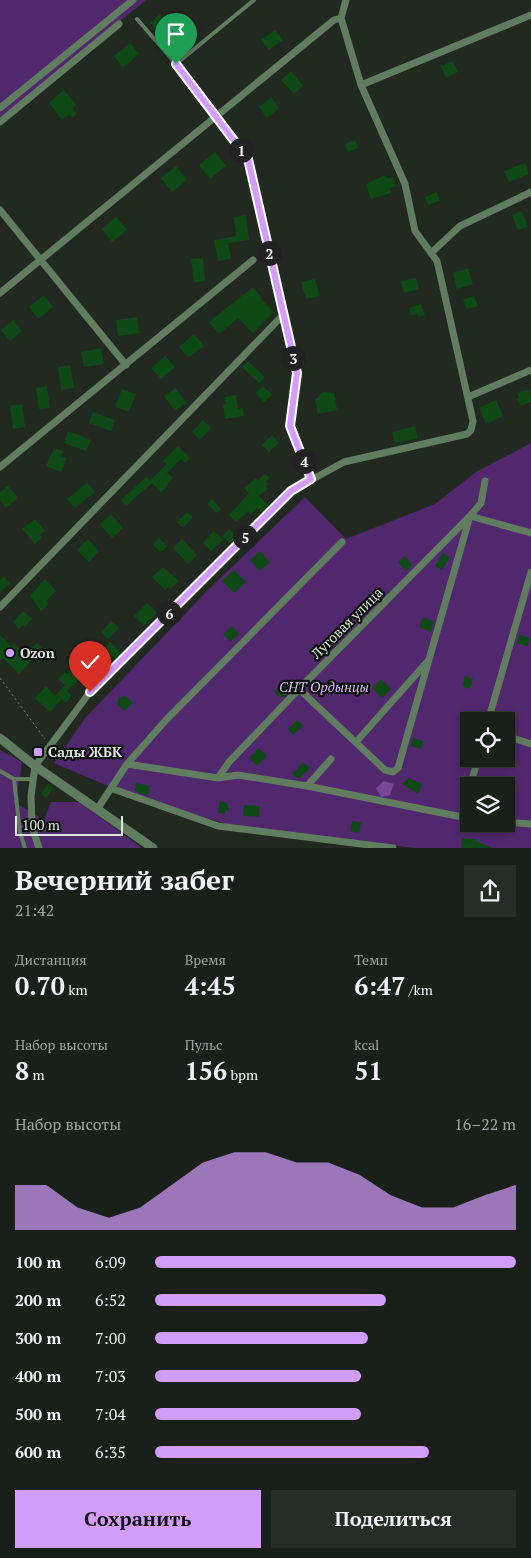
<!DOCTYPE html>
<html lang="ru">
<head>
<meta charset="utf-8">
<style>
  body { margin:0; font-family:"PT Serif",serif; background:#262c26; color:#f1f3f6; height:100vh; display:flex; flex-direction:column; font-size:19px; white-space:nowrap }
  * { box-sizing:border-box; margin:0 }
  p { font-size:16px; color:#9fa2a2 }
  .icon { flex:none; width:28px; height:28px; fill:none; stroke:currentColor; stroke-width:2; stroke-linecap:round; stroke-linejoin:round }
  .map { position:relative; height:848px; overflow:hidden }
  .drawer { display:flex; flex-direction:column; background:#191f19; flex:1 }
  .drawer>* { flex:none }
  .controls { position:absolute; left:460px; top:712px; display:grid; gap:10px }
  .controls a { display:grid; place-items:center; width:55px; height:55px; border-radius:0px; background:#191f19; box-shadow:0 2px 8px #0003,0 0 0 1px #373d38; font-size:25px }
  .scale { position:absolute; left:15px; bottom:12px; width:108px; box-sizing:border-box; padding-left:5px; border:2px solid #dfe4de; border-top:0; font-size:14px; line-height:18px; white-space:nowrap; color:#dfe4de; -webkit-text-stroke:4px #0d110d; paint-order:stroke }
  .pin { position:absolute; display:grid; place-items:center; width:42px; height:42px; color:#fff; margin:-51px -21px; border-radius:50% 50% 50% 0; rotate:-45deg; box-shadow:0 0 5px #0007 }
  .pin .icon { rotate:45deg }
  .km { position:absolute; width:25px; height:25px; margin:-12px; border-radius:50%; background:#222; color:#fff; font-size:14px; line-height:25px; text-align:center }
  .round { display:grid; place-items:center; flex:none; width:52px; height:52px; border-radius:0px; background:#262c26 }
  .overview { display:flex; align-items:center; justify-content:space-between; height:85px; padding:0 15px }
  h1 { font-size:28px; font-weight:700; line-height:38px }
  .figures { display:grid; grid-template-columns:repeat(3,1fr); gap:8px; height:85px; padding:5px 15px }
  .figures div { display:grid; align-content:center }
  .figures b { font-size:25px; font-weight:700 }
  .figures small { font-size:14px; font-weight:400 }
  .figures p { font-size:14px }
  .chart { height:140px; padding:10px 15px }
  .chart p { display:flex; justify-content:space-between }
  .chart svg { width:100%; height:90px; margin-top:5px; fill:#d29dfd; opacity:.7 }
  .primary-button { display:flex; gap:10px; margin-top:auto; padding:10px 15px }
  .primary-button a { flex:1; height:58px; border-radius:0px; background:#d29dfd; color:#111; font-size:20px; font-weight:700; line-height:58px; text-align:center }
  .primary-button a+a { background:#262c26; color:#f1f3f6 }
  ul { padding:0 15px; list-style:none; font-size:16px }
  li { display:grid; grid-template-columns:80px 60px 1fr; align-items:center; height:38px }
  li i { height:12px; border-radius:6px; background:#d29dfd }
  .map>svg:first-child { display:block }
  .green { fill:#51286e; fill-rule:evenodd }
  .water { fill:#764a98 }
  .building { fill:#0f4a16 }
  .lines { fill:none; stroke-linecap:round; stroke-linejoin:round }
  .path { stroke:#727871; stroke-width:1; stroke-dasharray:2.5 2.5; stroke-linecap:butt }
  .service { stroke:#607d5f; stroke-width:4 }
  .minor { stroke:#607d5f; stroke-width:7 }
  .tertiary { stroke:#607d5f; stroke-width:9 }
  .route-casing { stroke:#fff; stroke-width:10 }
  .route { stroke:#d29dfd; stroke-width:6 }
  .poi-dot { fill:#d29dfd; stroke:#0d110d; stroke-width:2 }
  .labels { text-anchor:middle; stroke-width:4.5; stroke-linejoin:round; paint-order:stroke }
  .street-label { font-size:14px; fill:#dfe4de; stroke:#0d110d }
  .poi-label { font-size:14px; font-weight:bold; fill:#dfe4de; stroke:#0d110d; text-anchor:start }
  .park-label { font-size:14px; font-style:italic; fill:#dab8f8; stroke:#0d110d }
</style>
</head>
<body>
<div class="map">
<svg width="531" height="848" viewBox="0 0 531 848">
  <rect width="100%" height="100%" fill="#212921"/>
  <!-- green -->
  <path class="green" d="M0,0H146L0,118Z
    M531,443V848H414L236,826L148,803L54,763L86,717L212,586L305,497L346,539L435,504L476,472ZM469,721H506V759H469ZM469,786H506V824H469Z
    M0,750L22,762L16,803L44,820L51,802H79L142,848H0Z"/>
  <!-- water -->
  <path class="water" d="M384,781L394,784L390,795L381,797L376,788Z"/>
  <!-- building -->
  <path class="building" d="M160,14L170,25L159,33L150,23Z
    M275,30L283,40L269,50L261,40Z
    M130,43L139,54L123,68L114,56Z
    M453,61L458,72L446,78L441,66Z
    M291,71L303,86L294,94L281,80Z
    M64,90L76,105L72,108L77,114L72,118L69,114L62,120L49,103Z
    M271,97L279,108L267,118L259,107Z
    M355,140L358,148L348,152L345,144Z
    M215,152L226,166L210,179L199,165Z
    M525,163L529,174L509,182L504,171Z
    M176,166L187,180L172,192L161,178Z
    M385,175L387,179L393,177L396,186L390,188L391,193L371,199L366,184Z
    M437,192L440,201L428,205L425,197Z
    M522,211L528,227L518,230L512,215Z
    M246,215L249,240L228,243L231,259L218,261L214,240L236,236L234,217Z
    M116,217L127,230L112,242L102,229Z
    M203,258L205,281L194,282L191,259Z
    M468,268L473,284L457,289L453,273Z
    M416,278L419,289L404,293L401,281Z
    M315,279L320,296L306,299L301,282Z
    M253,287L262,298L261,299L274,312L253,333L238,318L219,334L209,322Z
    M44,295L53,307L38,319L29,307Z
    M474,296L478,306L467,309L463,300Z
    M421,304L425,315L418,317L417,314L411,315L409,308Z
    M137,317L139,333L118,336L116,320Z
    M13,320L22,331L10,341L1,330Z
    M194,334L204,346L188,358L179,347Z
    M101,348L104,364L84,367L81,352Z
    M165,356L175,367L161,379L151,368Z
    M248,361L265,377L259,383L242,367Z
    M70,365L74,388L61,390L58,367Z
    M47,386L50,408L39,409L36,388Z
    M263,386L272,395L264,402L255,393Z
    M176,388L186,403L175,411L164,396Z
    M122,389L136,394L129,412L115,407Z
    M529,389L531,402L521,406L516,399L519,398L517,393Z
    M325,392L334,393L337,410L318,414L315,399L318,398L321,393Z
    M236,395L238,409L243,408L244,416L225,419L223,405L226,404L224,397Z
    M496,400L503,416L486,424L479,408Z
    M22,404L25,427L13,429L10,406Z
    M93,412L115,420L111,431L89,423Z
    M203,420L211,428L200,440L192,432Z
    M415,426L418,438L395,443L392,432Z
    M68,431L91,440L86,451L64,443Z
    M272,435L279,443L269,452L262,445Z
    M178,446L190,458L185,463L181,459L167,473L173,478L167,484L168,485L161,492L152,483L126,506L121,500L146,477L150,481L167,464L163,461Z
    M54,448L63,451L61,456L67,458L61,472L46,466Z
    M265,474L270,478L266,481L269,484L266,486L268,489L259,496L269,506L261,513L257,508L251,514L248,512L236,522L229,515L249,493L244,488L256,478L258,480Z
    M87,483L95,492L75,508L67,499Z
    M8,486L18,498L6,508L0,500V492Z
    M212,499L221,509L217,513L207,504Z
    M187,512L193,517L183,528L177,522Z
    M111,514L123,528L112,538L100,524Z
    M35,519L45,531L40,535L42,538L35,544L22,529Z
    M229,529L238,537L231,544L222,536Z
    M214,531L223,540L211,551L203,543Z
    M159,538L167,546L161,552L153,545Z
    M88,539L99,551L89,562L77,550Z
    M182,539L197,555L188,564L173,548Z
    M260,551L270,562L260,571L250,560Z
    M443,553L450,558L442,570L435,566Z
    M405,556L412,565L405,571L398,562Z
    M163,567L179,581L170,589L168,587L165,590L152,577Z
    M234,570L246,582L234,593L222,581Z
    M4,576L10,584L0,592V580Z
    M45,579L56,591L46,601L49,604L41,611L30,596Z
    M147,603L157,613L144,626L134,616Z
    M23,611L32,619L25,627L23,625L19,629L13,622Z
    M423,617L434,622L431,632L419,627Z
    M111,621L119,628L108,639L101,632Z
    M232,626L239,634L230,642L223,634Z
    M0,635L11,646L14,643L25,654L37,643L42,648L19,674L3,658L0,661Z
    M519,635L530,638L528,646L517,644Z
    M96,642L105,651L92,663L83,655Z
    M110,642L121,653L115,659L104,648Z
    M75,666L84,675L67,691L72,696L66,703L62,699L50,712L35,698L46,686L55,696L65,685L58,679L65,672L67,674Z
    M465,676L473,679L470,689L462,686Z
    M287,679L293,686L284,697H280L274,691Z
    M381,679L391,689L382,698L372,688Z
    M126,696L133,703L124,711L117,704L119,697Z
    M297,720L303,726L293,735L288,729Z
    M413,738L423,741L421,749L411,746Z
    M259,748L267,756L257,766L249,758Z
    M303,762L310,768L299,779L292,774Z
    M409,778L422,784L418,794L402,784Z
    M136,783L150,786L148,796L134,791Z
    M48,784L53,788L46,798L41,794Z
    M220,801L227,803L229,810L225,811V814L218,813Z
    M244,805L260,806L259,817L243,816Z
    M352,821L361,822L359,833L350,831Z
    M462,838L476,839V841L492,848H461Z"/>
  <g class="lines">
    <!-- path -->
    <path class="path" d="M0,678L45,739"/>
    <!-- service -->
    <path class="service" d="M254,0L176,64L248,159L297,373L290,426L311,479
      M137,19L176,64
      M0,771L14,779H32
      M14,779L20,832L25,848"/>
    <!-- minor -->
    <path class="minor" d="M361,85L531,15
      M0,108L133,0
      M0,122L119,24
      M0,210L126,365
      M431,253L460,226L531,192
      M0,293L334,20L341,18
      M468,397L531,370
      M0,467L253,260
      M0,607L283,315
      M299,689L385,770L393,772L398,768L470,516L531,533
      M488,721L531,572
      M506,736L531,744
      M356,742L427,662
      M127,764L166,720L342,542
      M218,778L229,762L299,689L470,516L481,503L485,481
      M307,786L331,759
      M470,786L478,759
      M113,789L218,826L393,848
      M469,792L462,817L469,818
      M98,808L127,764L218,778L238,775L307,786L462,817
      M506,822L531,824
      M39,848L32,827L31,796L35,766L90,692L291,491L344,462L467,434L471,430L473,421L437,261L415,231L405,184L361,85L341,18L346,0"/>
    <!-- tertiary -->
    <path class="tertiary" d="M0,738L35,766L153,848"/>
  </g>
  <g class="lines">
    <defs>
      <path id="route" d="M90,692L291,491L311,479L290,426L297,373L248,159L176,64"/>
    </defs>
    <!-- route casing -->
    <use href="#route" class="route-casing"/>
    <!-- route -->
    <use href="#route" class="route"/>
  </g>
  <!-- markers -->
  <g class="poi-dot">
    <circle cx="10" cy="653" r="5"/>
    <rect x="33" y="747" width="10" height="10" rx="2.5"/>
  </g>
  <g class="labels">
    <!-- street labels -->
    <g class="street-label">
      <text transform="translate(347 623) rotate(-45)" y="5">Луговая улица</text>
    </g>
    <!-- poi labels -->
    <g class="poi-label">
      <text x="20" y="658">Ozon</text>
      <text x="48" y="757">Сады ЖБК</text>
    </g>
    <!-- park labels -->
    <g class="park-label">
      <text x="324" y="692">СНТ Ордынцы</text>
    </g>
  </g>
</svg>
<div class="controls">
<a><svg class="icon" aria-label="locate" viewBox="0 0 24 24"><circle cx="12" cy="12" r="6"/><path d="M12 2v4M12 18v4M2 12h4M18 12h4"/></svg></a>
<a><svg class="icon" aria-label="layers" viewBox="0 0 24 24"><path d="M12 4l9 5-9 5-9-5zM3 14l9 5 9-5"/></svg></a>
</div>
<div class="scale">100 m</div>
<div class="pin" style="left:176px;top:64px;background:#1e9e55"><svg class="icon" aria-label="arrive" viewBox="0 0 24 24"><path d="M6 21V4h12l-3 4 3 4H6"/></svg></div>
<div class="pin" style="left:90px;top:692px;background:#d93025"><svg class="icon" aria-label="check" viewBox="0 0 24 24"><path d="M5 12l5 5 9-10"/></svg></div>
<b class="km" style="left:241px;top:150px">1</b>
<b class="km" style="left:269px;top:253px">2</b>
<b class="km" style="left:293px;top:358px">3</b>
<b class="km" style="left:304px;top:461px">4</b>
<b class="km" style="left:245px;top:537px">5</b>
<b class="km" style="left:169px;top:613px">6</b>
</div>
<section class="drawer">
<div class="overview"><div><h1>Вечерний забег</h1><p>21:42</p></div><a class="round"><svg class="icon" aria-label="share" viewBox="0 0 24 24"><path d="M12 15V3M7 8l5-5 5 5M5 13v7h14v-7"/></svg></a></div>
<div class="figures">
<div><p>Дистанция</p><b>0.70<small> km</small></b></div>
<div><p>Время</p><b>4:45</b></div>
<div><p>Темп</p><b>6:47<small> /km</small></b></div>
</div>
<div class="figures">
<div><p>Набор высоты</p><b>8<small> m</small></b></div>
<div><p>Пульс</p><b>156<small> bpm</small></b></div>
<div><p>kcal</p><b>51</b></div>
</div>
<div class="chart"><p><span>Набор высоты</span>16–22 m</p>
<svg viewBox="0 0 160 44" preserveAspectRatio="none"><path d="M0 44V22L10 22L20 33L30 38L40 33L50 22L60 11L70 6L80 6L90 11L100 11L110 17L120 27L130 33L140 33L150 27L160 22V44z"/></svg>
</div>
<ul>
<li><b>100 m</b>6:09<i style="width:100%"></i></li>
<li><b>200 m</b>6:52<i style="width:64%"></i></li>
<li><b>300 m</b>7:00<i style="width:59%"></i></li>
<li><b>400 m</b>7:03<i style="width:57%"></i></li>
<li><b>500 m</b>7:04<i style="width:57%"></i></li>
<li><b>600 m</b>6:35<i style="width:76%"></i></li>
</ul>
<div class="primary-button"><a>Сохранить</a><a>Поделиться</a></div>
</section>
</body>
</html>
